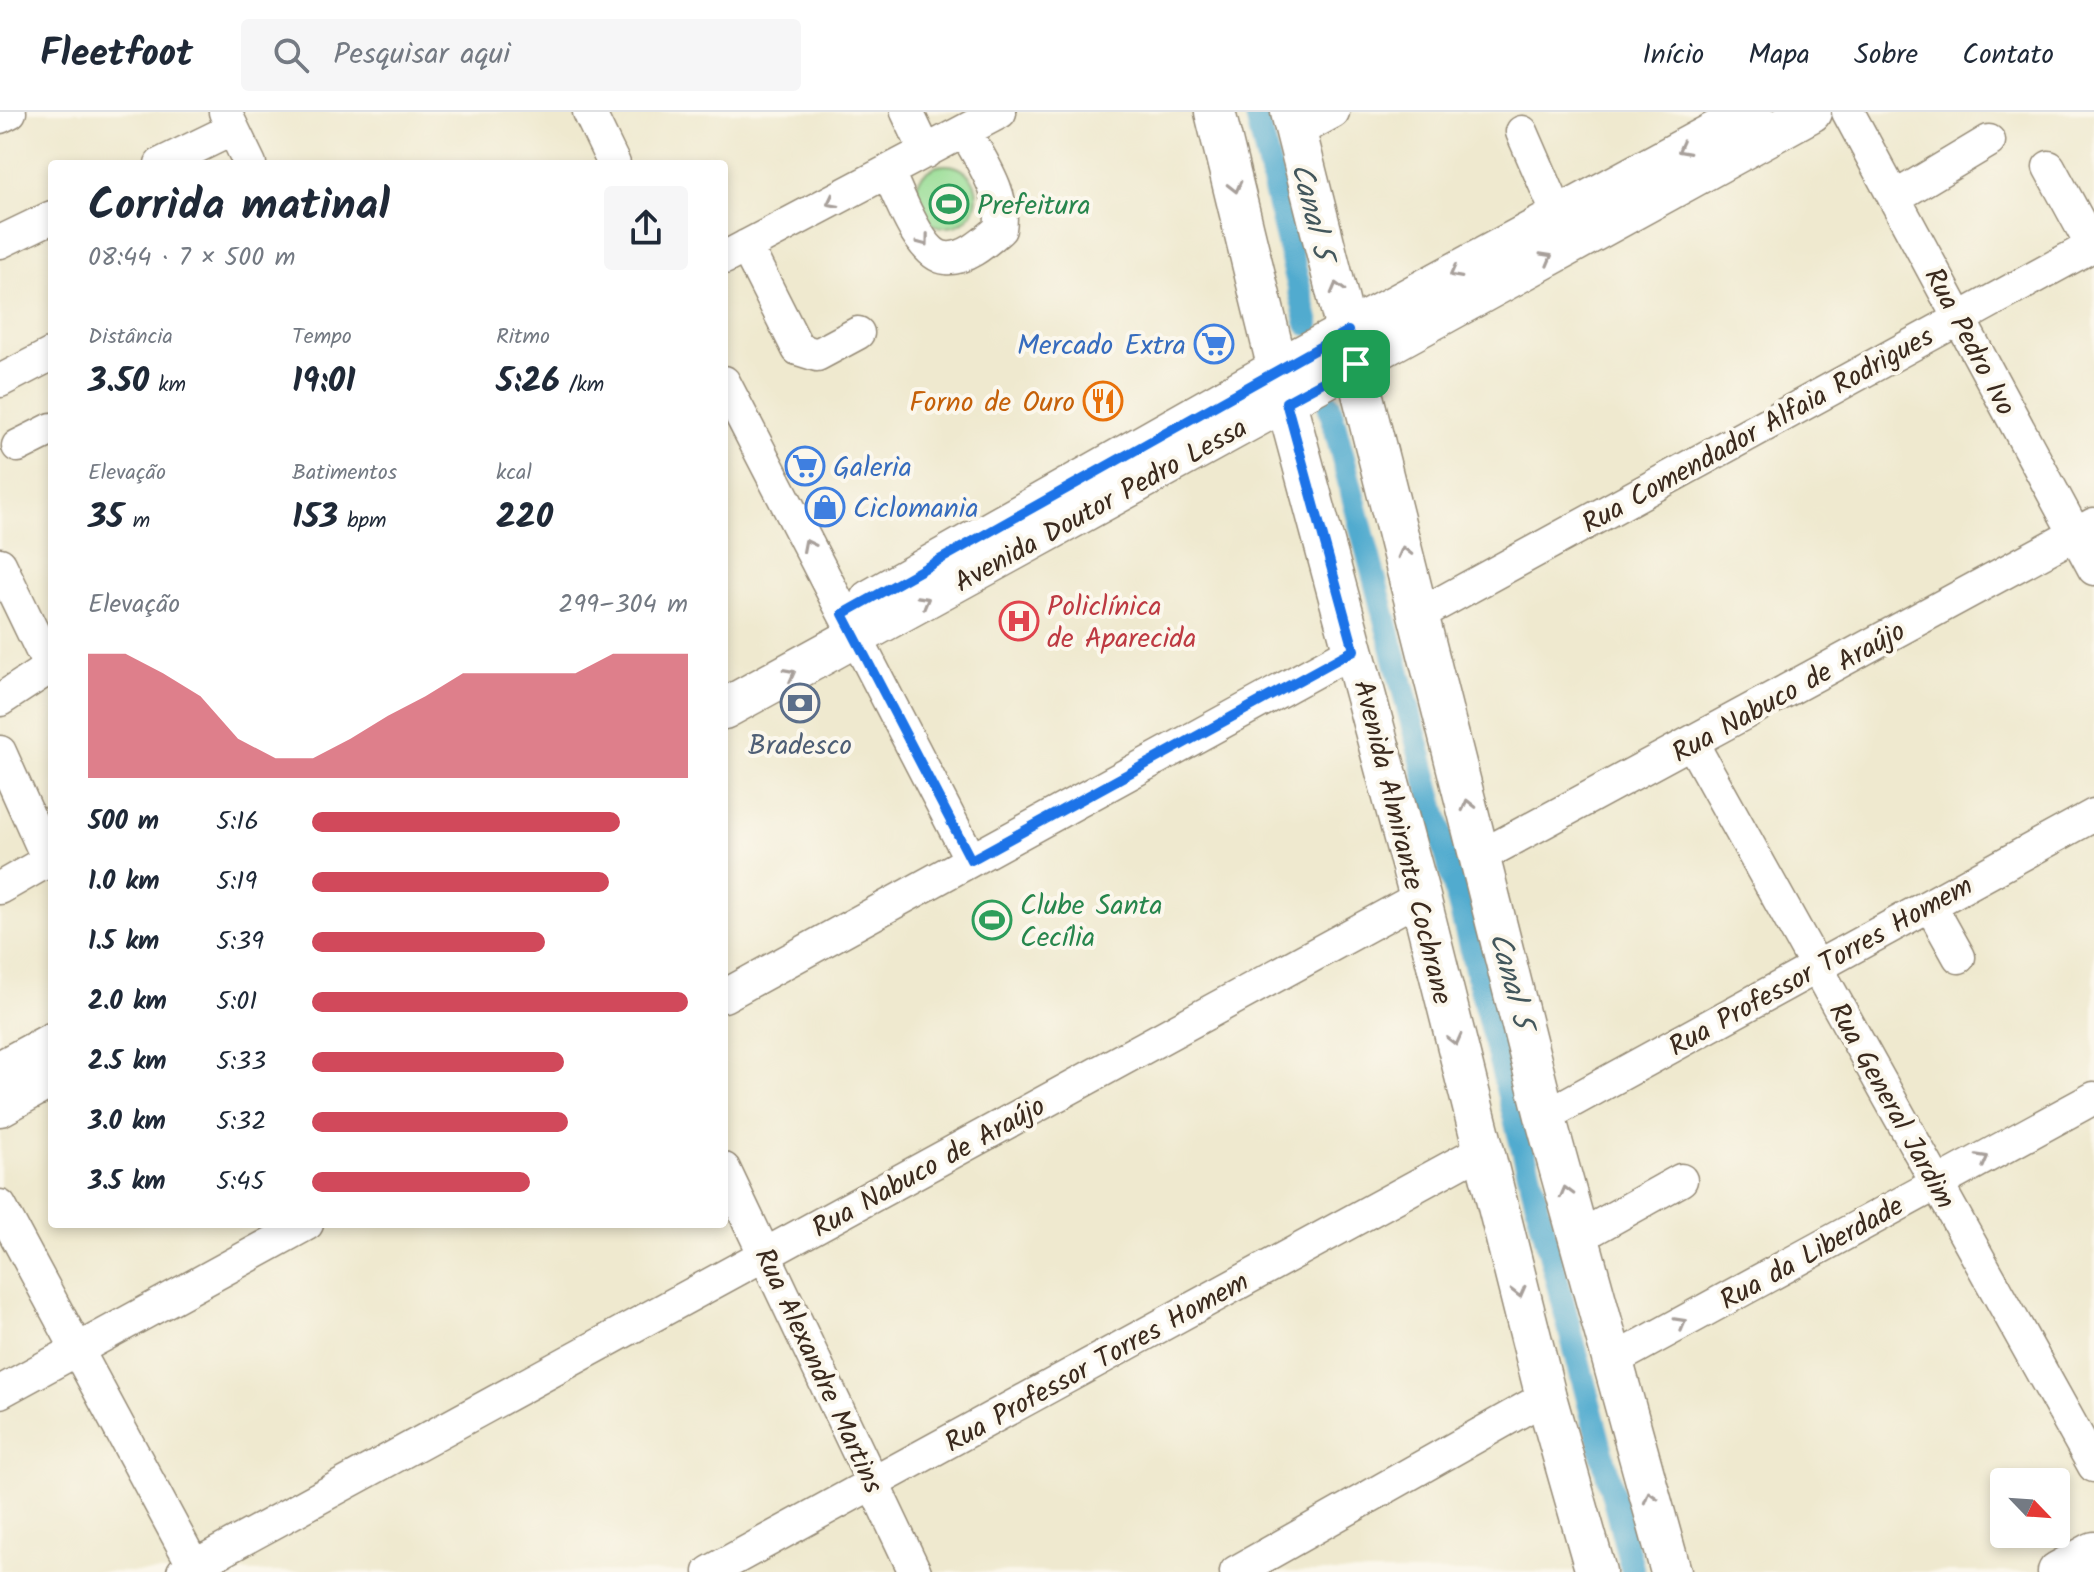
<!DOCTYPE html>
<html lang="pt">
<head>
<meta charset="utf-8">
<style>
  body { margin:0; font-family:Kalam,sans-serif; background:#f6f6f7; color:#1f2937; height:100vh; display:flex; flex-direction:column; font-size:30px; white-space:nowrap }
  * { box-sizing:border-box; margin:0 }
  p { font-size:26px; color:#747a83 }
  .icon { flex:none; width:44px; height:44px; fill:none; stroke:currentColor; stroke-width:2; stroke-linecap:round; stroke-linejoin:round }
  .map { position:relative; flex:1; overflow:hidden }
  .sheet { position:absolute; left:48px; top:48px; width:680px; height:1068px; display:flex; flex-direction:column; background:#fff; border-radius:8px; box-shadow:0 4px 12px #0003 }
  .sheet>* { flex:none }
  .needle { width:52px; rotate:115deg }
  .tools { position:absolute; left:1990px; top:1356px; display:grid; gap:16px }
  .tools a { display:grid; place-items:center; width:80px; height:80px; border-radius:8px; background:#fff; box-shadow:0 4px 12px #0003; font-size:40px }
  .pin { position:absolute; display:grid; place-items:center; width:68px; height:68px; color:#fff; margin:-34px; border-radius:16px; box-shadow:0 4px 12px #0006 }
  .round { display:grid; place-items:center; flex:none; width:84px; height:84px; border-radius:8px; background:#f6f6f7 }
  .headline { display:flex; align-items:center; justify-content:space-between; height:136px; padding:0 40px }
  h1 { font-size:44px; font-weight:600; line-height:60px }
  .metrics { display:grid; grid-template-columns:repeat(3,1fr); gap:12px; height:136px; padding:8px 40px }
  .metrics div { display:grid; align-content:center }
  .metrics b { font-size:34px; font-weight:600 }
  .metrics small { font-size:22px; font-weight:400 }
  .metrics p { font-size:22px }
  .chart { height:224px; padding:16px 40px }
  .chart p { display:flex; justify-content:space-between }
  .chart svg { width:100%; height:144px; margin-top:8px; fill:#d1495b; opacity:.7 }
  ul { padding:0 40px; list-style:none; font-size:26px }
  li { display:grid; grid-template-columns:128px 96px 1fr; align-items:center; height:60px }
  li i { height:20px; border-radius:10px; background:#d1495b }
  header { display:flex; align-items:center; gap:48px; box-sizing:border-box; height:112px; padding:0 40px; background:#fff; border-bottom:2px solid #e0e1e3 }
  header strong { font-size:38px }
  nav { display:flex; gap:44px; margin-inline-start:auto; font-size:28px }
  .search { width:560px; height:72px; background:#f6f6f7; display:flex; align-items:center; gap:20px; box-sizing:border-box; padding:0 28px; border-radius:8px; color:#747a83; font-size:30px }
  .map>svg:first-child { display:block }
  .green { fill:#98dd95; stroke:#6a845a; stroke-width:2 }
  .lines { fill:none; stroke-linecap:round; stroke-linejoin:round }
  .canal { stroke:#51abcf; stroke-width:24 }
  .minor-casing { stroke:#958a76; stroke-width:35 }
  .major-casing { stroke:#958a76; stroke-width:43 }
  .minor { stroke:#fff; stroke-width:32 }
  .major { stroke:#fff; stroke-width:40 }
  .oneway { stroke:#a79f9a }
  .route-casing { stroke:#fff; stroke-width:16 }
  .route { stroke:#1a73e8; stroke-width:10 }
  .labels { text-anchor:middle; stroke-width:8; stroke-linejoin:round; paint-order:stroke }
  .leisure-label { font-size:28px; fill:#27864d; stroke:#fbf7ec; text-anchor:start }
  .street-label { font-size:28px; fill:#3b2a1e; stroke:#fbf7ec }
  .shop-label { font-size:28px; fill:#366cbe; stroke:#fbf7ec; text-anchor:start }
  .food-label { font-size:28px; fill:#c56008; stroke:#fbf7ec; text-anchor:end }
  .health-label { font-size:28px; fill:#be3a42; stroke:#fbf7ec; text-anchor:start }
  .service-label { font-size:28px; fill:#4e5e75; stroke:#fbf7ec }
  .water-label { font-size:30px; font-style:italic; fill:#43575c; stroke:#fbf7ec }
</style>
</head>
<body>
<header>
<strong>Fleetfoot</strong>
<div class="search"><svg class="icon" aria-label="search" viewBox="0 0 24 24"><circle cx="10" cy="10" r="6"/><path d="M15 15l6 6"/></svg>Pesquisar aqui</div>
<nav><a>Início</a><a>Mapa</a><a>Sobre</a><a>Contato</a></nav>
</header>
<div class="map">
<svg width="2094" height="1460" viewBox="0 0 2094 1460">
  <rect width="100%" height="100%" fill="#fbf7ec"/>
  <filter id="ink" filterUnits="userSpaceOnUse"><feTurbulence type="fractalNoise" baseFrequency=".0125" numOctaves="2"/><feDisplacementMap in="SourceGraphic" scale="16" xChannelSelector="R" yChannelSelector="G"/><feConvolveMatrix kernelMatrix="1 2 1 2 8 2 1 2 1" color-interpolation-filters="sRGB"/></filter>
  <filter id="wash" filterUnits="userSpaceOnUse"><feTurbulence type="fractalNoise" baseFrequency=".006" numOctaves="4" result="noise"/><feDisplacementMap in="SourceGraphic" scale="32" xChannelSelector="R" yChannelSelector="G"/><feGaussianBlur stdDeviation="1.8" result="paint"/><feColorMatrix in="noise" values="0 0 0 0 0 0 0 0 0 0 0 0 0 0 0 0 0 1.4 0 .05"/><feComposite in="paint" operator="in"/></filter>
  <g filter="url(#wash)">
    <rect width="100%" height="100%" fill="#efe9cf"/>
    <!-- green -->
    <path class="green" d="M915 84a31 31 0 1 1 62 0a31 31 0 1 1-62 0Z"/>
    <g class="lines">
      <!-- canal -->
      <path class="canal" d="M1256,0L1308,212
        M1329,292L1633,1460"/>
    </g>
  </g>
  <g filter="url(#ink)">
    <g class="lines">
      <defs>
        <path id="minor" d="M225,0L250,52
          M589,0L614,52
          M907,0L926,40
          M1848,0L2094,457
          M0,5L10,0
          M1296,20L1333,0
          M1522,20L1559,105
          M161,52L233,17
          M2049,55L2092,134
          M888,60C898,81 920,144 946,146C966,148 986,129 1000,117C1006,83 981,49 965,19
          M1894,86L1989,29
          M0,130L52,105
          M746,134L798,237L817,243L858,221
          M724,146L1000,0
          M0,269L52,242
          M724,270L971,748
          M18,334L52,317
          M0,452L52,560
          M1420,502L2094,133
          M0,588L52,554
          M1692,631L2094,1354
          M0,640L45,741L42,752L0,776
          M1481,744L2094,412
          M1930,793L1959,845
          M724,884L1354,538
          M1545,1004L2094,703
          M724,1057L915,1460
          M0,1094L197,1460
          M1579,1125L1681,1068
          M1612,1249L2094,986
          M0,1280L307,1112
          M183,1460L1420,785
          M710,1460L1482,1038
          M1236,1460L1546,1285"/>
        <path id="major" d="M1215,0L1286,290L1420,785L1546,1285L1596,1460
          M1291,0L1545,1004L1671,1460
          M870,488L1278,257L1752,0
          M724,597L1811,0
          M0,959L52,931
          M0,994L52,965
          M2058,1460L2094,1440"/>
      </defs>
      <!-- minor casing -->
      <use href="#minor" class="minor-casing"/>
      <!-- major casing -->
      <use href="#major" class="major-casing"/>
      <!-- minor -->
      <use href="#minor" class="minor"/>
      <!-- major -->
      <use href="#major" class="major"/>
    </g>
    <!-- one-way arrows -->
    <defs><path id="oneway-chevron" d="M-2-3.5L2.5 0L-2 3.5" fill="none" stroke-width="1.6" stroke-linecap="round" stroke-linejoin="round" transform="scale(2)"/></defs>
    <g class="oneway">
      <use href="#oneway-chevron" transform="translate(1683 37) rotate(152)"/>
      <use href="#oneway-chevron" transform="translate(1235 75) rotate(76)"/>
      <use href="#oneway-chevron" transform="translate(832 90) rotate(153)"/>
      <use href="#oneway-chevron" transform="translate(924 129) rotate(53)"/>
      <use href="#oneway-chevron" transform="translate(1547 146) rotate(-29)"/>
      <use href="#oneway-chevron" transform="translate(1455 161) rotate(152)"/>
      <use href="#oneway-chevron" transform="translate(1337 176) rotate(-105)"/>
      <use href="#oneway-chevron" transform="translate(808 433) rotate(-117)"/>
      <use href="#oneway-chevron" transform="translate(1404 440) rotate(-104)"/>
      <use href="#oneway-chevron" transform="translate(924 489) rotate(-29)"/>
      <use href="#oneway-chevron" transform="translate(790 562) rotate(-28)"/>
      <use href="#oneway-chevron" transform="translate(1468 693) rotate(-104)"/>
      <use href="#oneway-chevron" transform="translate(1455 928) rotate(76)"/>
      <use href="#oneway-chevron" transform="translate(1983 1047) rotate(-29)"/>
      <use href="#oneway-chevron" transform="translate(1566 1080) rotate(-105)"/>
      <use href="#oneway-chevron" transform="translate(1519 1180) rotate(76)"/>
      <use href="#oneway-chevron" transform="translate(1681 1211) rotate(-29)"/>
      <use href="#oneway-chevron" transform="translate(1650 1385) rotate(-106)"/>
    </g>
  </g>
  <g class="lines" filter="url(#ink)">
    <defs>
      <path id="route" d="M1348,219L1356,252L1286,290L1354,538L971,748L843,502Z"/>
    </defs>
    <!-- route casing -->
    <use href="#route" class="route-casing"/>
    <!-- route -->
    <use href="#route" class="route"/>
  </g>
  <!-- icons -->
  <defs>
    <symbol id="stadium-ring" viewBox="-11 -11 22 22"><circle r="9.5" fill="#fbf7ec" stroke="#2e9e5b" stroke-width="1.5"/><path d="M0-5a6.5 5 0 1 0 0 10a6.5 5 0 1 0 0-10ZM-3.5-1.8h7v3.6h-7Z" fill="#2e9e5b"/></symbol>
    <symbol id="supermarket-ring" viewBox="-11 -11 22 22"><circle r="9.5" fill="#fbf7ec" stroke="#3f7fe0" stroke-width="1.5"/><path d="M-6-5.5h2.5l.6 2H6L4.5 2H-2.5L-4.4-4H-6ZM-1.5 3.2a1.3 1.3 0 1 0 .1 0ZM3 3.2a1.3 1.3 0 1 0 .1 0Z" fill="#3f7fe0"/></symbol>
    <symbol id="restaurant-ring" viewBox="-11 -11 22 22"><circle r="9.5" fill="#fbf7ec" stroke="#e8710a" stroke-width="1.5"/><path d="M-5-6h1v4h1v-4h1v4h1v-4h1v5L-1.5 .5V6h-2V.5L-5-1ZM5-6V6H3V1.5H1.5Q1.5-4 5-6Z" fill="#e8710a"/></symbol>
    <symbol id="shop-ring" viewBox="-11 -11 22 22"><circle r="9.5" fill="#fbf7ec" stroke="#3f7fe0" stroke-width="1.5"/><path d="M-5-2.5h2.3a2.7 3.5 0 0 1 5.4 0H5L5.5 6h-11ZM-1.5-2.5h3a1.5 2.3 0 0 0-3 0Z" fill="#3f7fe0"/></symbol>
    <symbol id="hospital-ring" viewBox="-11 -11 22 22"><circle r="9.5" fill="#fbf7ec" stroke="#e0444e" stroke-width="1.5"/><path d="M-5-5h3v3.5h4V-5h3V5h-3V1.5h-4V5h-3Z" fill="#e0444e"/></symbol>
    <symbol id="bank-ring" viewBox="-11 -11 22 22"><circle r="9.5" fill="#fbf7ec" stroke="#5c6f8a" stroke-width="1.5"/><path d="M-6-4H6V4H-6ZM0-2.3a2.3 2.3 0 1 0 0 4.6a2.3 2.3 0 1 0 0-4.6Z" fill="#5c6f8a"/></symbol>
  </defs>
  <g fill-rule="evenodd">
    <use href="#stadium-ring" x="927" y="70" width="44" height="44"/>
    <use href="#supermarket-ring" x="1192" y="210" width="44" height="44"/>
    <use href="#restaurant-ring" x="1081" y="267" width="44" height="44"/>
    <use href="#supermarket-ring" x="783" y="332" width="44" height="44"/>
    <use href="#shop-ring" x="803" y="373" width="44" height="44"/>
    <use href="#hospital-ring" x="997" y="487" width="44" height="44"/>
    <use href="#bank-ring" x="778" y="569" width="44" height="44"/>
    <use href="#stadium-ring" x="970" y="786" width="44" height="44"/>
  </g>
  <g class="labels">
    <!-- leisure labels -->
    <g class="leisure-label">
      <text x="977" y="102">Prefeitura</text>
      <text x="1020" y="802">Clube Santa<tspan x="1020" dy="32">Cecília</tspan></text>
    </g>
    <!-- street labels -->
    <g class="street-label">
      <text transform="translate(1971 229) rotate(62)" y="10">Rua Pedro Ivo</text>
      <text transform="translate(1757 317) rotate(-29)" y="10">Rua Comendador Alfaia Rodrigues</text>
      <text transform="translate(1100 392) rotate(-29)" y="10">Avenida Doutor Pedro Lessa</text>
      <text transform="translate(1788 579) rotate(-29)" y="10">Rua Nabuco de Araújo</text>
      <text transform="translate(1404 730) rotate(76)" y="10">Avenida Almirante Cochrane</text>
      <text transform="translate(1820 853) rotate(-29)" y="10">Rua Professor Torres Homem</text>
      <text transform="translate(1893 993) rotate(61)" y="10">Rua General Jardim</text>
      <text transform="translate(928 1054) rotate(-29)" y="10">Rua Nabuco de Araújo</text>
      <text transform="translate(1811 1140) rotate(-29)" y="10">Rua da Liberdade</text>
      <text transform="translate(1096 1249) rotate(-29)" y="10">Rua Professor Torres Homem</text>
      <text transform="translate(820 1258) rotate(65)" y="10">Rua Alexandre Martins</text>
    </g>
    <!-- shop labels -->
    <g class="shop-label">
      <text x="1186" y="242" text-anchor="end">Mercado Extra</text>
      <text x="833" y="364">Galeria</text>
      <text x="853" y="405">Ciclomania</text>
    </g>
    <!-- food labels -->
    <g class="food-label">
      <text x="1075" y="299">Forno de Ouro</text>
    </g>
    <!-- health labels -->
    <g class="health-label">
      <text x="1047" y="503">Policlínica<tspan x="1047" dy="32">de Aparecida</tspan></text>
    </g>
    <!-- service labels -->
    <g class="service-label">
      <text x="800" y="642">Bradesco</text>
    </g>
    <!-- water labels -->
    <g class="water-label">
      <text transform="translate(1313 99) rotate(76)" y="10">Canal 5</text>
      <text transform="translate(1512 868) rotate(75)" y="10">Canal 5</text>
    </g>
  </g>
</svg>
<div class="tools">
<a><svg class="needle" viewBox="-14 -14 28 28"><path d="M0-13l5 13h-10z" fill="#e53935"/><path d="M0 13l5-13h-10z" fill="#747a83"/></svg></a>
</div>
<div class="pin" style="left:1356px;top:252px;background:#1e9e55"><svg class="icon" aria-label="arrive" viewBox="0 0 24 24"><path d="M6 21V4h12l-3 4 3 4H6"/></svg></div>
<section class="sheet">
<div class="headline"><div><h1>Corrida matinal</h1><p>08:44 · 7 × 500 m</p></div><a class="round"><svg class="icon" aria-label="share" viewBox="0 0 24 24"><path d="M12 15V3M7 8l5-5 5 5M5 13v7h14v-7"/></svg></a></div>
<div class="metrics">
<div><p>Distância</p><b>3.50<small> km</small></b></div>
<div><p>Tempo</p><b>19:01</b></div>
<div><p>Ritmo</p><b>5:26<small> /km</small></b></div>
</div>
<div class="metrics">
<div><p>Elevação</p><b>35<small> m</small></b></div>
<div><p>Batimentos</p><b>153<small> bpm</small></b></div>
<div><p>kcal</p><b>220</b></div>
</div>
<div class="chart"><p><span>Elevação</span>299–304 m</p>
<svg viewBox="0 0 160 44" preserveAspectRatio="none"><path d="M0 44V6L10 6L20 12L30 19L40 32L50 38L60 38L70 32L80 25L90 19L100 12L110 12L120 12L130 12L140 6L150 6L160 6V44z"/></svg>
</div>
<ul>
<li><b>500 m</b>5:16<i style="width:82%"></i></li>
<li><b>1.0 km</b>5:19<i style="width:79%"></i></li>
<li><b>1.5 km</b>5:39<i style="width:62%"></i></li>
<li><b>2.0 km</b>5:01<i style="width:100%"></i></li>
<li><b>2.5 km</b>5:33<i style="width:67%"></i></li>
<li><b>3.0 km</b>5:32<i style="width:68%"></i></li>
<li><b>3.5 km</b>5:45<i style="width:58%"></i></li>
</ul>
</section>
</div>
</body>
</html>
